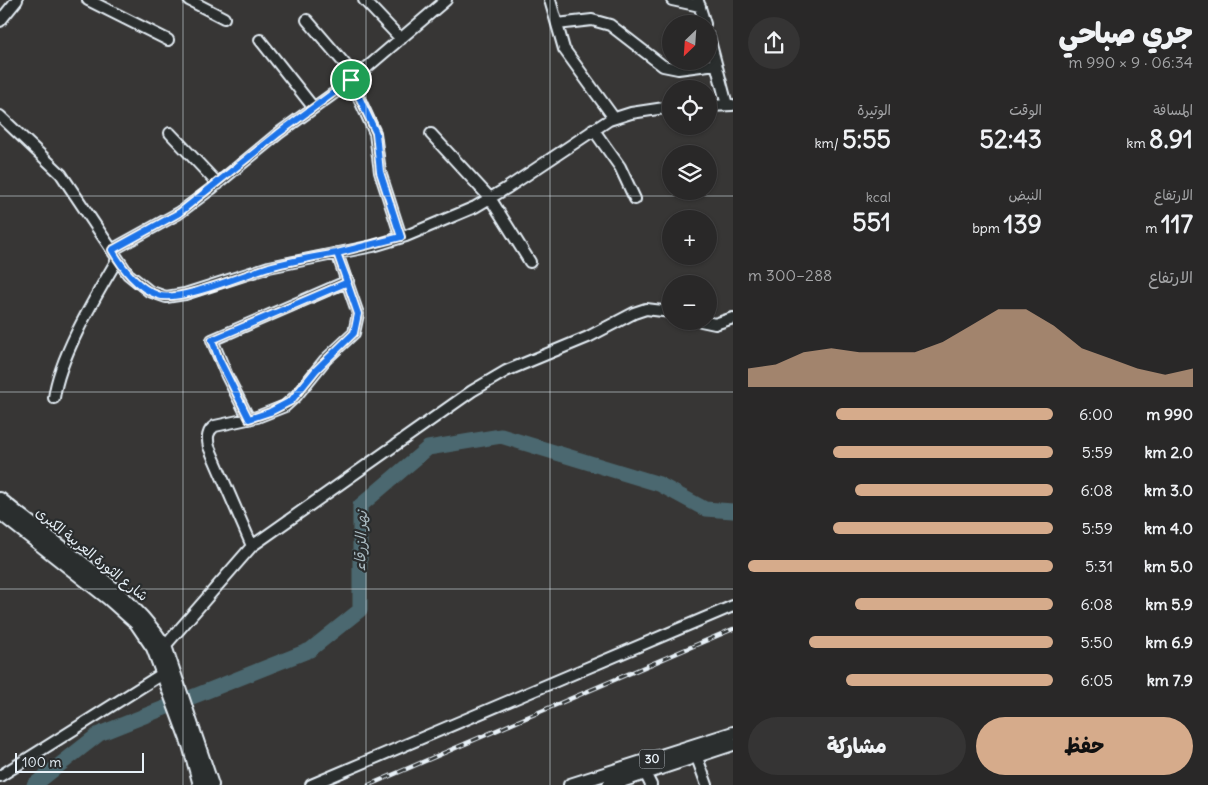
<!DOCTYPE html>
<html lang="ar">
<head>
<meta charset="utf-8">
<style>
  body { margin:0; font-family:Delius,"Playpen Sans Arabic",sans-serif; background:#353434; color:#f1f3f6; direction:rtl; height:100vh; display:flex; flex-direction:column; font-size:19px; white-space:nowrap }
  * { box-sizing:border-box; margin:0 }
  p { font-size:16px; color:#a5a6a8 }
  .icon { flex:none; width:28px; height:28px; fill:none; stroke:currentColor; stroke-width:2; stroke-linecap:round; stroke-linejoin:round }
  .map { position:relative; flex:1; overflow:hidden; direction:ltr }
  .details { display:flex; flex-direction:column; background:#292828; width:475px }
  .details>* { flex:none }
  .needle { width:32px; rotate:205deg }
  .controls { position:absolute; left:662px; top:15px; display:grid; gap:10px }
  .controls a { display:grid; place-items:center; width:55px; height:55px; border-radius:50%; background:#292828; box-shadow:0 1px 4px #0004,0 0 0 1px #454445; font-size:25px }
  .scale { position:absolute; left:15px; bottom:12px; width:129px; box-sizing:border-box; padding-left:5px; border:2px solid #e8f1f8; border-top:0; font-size:14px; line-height:18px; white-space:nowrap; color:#e8f1f8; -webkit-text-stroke:4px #2a2d2e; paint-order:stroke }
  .pin { position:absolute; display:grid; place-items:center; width:42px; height:42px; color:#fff; margin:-21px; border:2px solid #fff; border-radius:50%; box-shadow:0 1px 5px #0007 }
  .round { display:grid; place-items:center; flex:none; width:52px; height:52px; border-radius:26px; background:#353434 }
  .summary { display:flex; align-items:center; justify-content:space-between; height:85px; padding:0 15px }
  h1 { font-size:28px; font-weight:800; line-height:38px }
  .stats { display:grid; grid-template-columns:repeat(3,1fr); gap:8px; height:85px; padding:5px 15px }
  .stats div { display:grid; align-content:center }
  .stats b { font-size:25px; font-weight:800 }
  .stats small { font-size:14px; font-weight:400 }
  .stats p { font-size:14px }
  .chart { height:140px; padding:10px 15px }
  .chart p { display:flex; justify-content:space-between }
  .chart svg { width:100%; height:90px; margin-top:5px; fill:#d6ab8b; opacity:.7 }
  .button { display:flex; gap:10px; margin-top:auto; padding:10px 15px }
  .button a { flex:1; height:58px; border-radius:30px; background:#d6ab8b; color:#111; font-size:20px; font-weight:800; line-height:58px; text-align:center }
  .button a+a { background:#353434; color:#f1f3f6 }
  ul { padding:0 15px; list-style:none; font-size:16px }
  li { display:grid; grid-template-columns:80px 60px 1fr; align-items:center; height:38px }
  li i { height:12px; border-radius:6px; background:#d6ab8b }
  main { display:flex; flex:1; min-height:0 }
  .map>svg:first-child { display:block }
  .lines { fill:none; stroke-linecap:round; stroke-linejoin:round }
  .river { stroke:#4b686f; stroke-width:15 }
  .minor-casing { stroke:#e8f1f8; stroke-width:14 }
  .major-casing { stroke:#e8f1f8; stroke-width:16 }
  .minor { stroke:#2a2d2e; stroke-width:10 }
  .major { stroke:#2a2d2e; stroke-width:12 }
  .rail-casing { stroke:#e8f1f8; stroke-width:4.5 }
  .rail { stroke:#2a2d2e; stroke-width:2.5; stroke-dasharray:8; stroke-linecap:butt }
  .route-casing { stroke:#fff; stroke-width:10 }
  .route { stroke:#1a73e8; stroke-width:6 }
  .grid { fill:none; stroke:#e8f1f8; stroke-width:1; stroke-opacity:0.55 }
  .labels { text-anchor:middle; stroke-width:4.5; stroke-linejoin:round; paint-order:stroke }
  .shield { fill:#2a2d2e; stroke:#afb6bb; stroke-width:1 }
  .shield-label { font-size:12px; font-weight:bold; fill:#e8f1f8 }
  .street-label { font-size:14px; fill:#e8f1f8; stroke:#2a2d2e }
  .water-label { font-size:15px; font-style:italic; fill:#a9bac1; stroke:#2a2d2e }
</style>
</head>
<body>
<main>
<section class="details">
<div class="summary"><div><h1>جري صباحي</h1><p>06:34 · 9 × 990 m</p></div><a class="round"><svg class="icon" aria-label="share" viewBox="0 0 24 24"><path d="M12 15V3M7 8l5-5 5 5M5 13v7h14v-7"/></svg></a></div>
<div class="stats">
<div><p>المسافة</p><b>8.91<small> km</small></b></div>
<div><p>الوقت</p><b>52:43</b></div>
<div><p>الوتيرة</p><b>5:55<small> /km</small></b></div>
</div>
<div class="stats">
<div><p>الارتفاع</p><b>117<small> m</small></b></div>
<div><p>النبض</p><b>139<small> bpm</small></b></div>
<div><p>kcal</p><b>551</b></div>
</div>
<div class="chart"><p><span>الارتفاع</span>288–300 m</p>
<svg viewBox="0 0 160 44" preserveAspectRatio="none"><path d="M0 44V35L10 33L20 27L30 25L40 27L50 27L60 27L70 22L80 14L90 6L100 6L110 14L120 25L130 30L140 35L150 38L160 35V44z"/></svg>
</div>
<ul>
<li><b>990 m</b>6:00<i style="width:71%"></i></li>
<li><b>2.0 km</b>5:59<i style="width:72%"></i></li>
<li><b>3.0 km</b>6:08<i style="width:65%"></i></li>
<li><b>4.0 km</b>5:59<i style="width:72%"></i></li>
<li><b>5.0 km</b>5:31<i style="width:100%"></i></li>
<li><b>5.9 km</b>6:08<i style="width:65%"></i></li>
<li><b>6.9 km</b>5:50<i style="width:80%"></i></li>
<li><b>7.9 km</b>6:05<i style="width:68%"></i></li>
</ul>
<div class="button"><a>حفظ</a><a>مشاركة</a></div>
</section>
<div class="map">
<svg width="733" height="785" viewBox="0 0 733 785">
  <rect width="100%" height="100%" fill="#373635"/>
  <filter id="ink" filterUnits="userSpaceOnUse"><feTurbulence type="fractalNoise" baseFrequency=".02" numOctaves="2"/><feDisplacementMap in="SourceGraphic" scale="10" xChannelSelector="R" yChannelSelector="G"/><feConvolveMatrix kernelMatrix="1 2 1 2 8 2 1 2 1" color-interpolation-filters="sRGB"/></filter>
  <g filter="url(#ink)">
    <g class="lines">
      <!-- river -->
      <path class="river" d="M34,785L99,734L310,650L360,610V506L428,448L501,436L659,484L705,509L733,511"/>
      <defs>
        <path id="minor" d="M88,0L168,40
          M189,0L224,18
          M364,0L401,39
          M550,0L564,49L614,118
          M672,0L700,6
          M698,1L705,24
          M307,20L356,77
          M0,21L17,0
          M557,24L592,20L610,25L663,66L678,69L716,64
          M709,37L727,105
          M260,40L313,107
          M351,81L375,133L380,172L401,237
          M709,106L732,105
          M0,116L61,174L128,274L149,291L166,297L185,294L269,267L373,246L406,236L475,207L507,188L609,120L631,113L671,107
          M593,129L620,167L635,199
          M170,133L218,184
          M431,134L490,198L530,262
          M112,250L179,213L211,189L279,133L351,81L446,0
          M701,321L715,324L733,318
          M54,398C59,357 96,296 117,260
          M249,419L227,376L212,340L348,281
          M252,546L472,391L506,371L588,337L634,313L646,309L671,312
          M165,646L252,546L209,447C207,438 207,431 215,426L257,417L285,406L296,396L325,360L354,333L358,314L337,253
          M696,755L707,785
          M645,773L651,785
          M0,776L162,674
          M311,785L733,606"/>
        <path id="major" d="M0,499C56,546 124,585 165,646L212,785
          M0,513L109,599L136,623L153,648L189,745L200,785
          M570,785L733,733
          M609,785L733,744"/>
      </defs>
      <!-- minor casing -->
      <use href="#minor" class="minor-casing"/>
      <!-- major casing -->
      <use href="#major" class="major-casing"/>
      <!-- minor -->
      <use href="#minor" class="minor"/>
      <!-- major -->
      <use href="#major" class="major"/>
      <defs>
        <path id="rail" d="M369,785L733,629"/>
      </defs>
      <!-- rail casing -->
      <use href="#rail" class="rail-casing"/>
      <!-- rail -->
      <use href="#rail" class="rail"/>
    </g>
  </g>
  <g class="lines" filter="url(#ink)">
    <defs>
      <path id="route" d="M351,80L279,133L179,213L112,250C123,269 137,288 158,295C177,303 246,274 269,267C291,261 314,257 337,253L358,314L354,333L316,370L291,401L270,412L249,419L219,359L212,340L348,282L337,253L401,237L380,172L376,133L351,80"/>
    </defs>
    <!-- route casing -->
    <use href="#route" class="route-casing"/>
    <!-- route -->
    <use href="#route" class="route"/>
  </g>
  <!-- grid -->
  <path class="grid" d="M183,0V785M366,0V785M550,0V785M0,196H733M0,392H733M0,589H733"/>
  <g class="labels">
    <!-- shield labels -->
    <rect class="shield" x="639.5" y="749.5" width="25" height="19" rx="4"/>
    <g class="shield-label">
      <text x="652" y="763">30</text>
    </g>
    <!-- street labels -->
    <g class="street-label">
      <text transform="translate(92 554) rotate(39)" y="5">شارع الثورة العربية الكبرى</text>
    </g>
    <!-- water labels -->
    <g class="water-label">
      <text transform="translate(361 541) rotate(-88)" y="5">نهر الزرقاء</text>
    </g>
  </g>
</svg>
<div class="controls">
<a><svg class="needle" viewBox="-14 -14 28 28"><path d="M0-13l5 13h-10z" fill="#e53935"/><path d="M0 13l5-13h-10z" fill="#a5a6a8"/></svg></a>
<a><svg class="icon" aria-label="locate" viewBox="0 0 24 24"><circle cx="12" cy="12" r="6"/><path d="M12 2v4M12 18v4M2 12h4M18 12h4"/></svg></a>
<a><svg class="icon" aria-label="layers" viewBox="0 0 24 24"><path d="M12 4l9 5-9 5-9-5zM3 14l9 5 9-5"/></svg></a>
<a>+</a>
<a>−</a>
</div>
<div class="scale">100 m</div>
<div class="pin" style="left:351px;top:80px;background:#1e9e55"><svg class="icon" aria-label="arrive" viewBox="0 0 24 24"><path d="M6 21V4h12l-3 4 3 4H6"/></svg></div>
</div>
</main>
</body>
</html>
